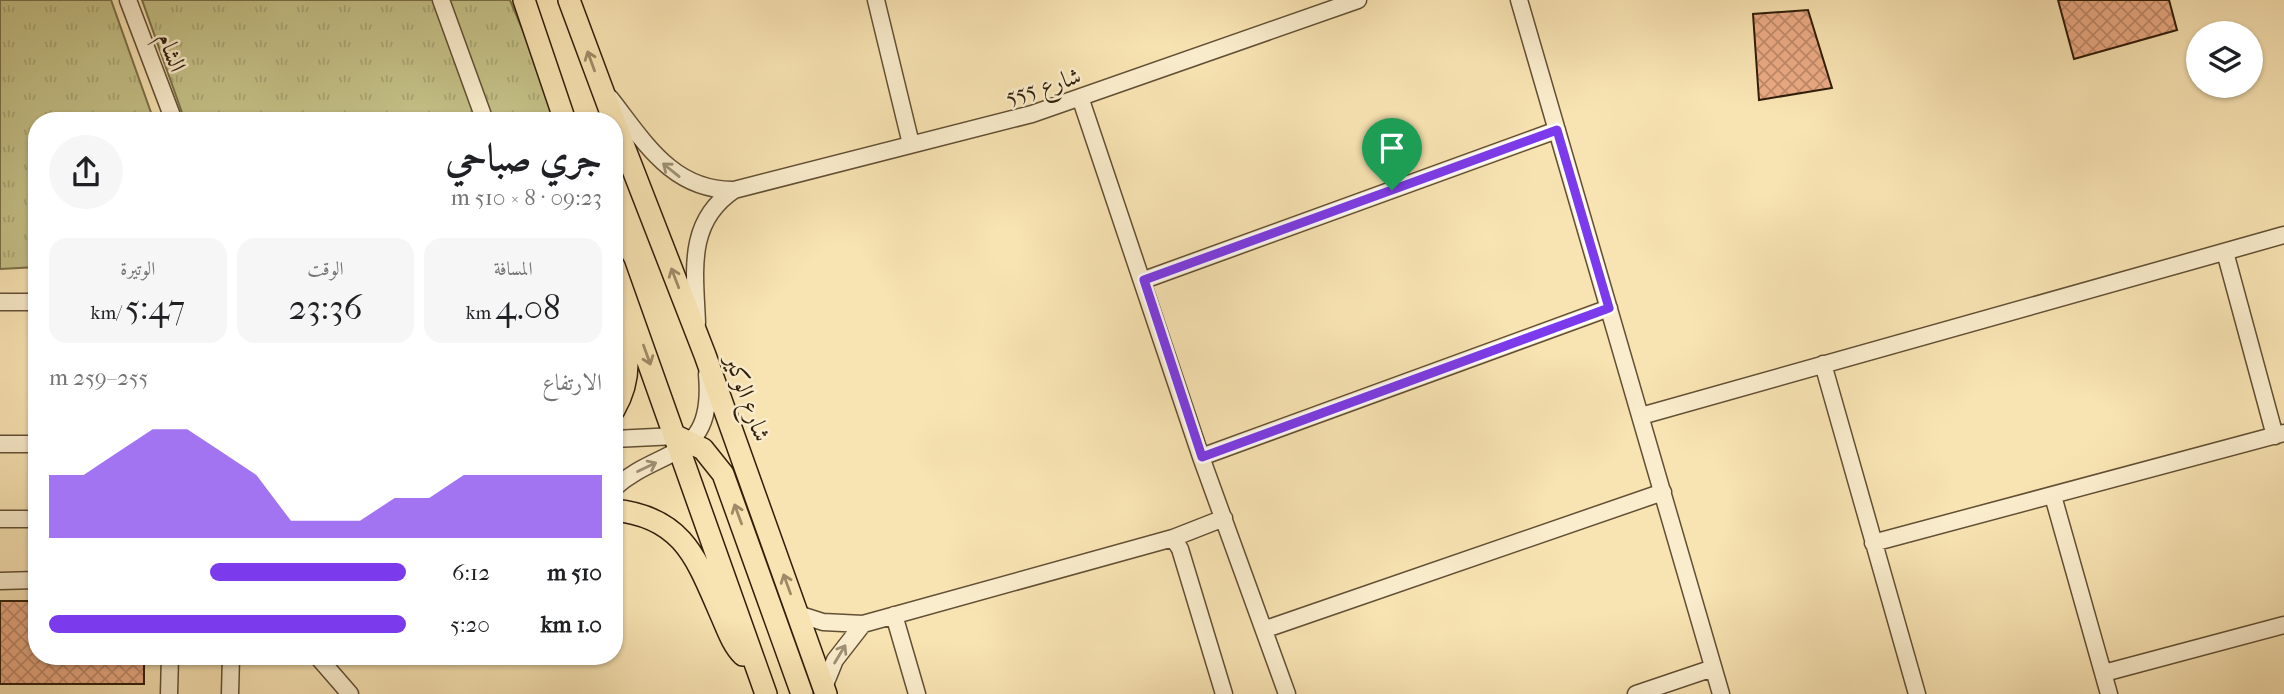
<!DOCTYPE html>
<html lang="ar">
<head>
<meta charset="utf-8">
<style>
  body { margin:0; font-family:"IM FELL French Canon",Amiri,serif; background:#f6f6f6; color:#202124; direction:rtl; height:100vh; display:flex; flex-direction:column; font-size:26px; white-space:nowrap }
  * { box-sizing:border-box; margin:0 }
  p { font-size:23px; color:#757577 }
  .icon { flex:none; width:38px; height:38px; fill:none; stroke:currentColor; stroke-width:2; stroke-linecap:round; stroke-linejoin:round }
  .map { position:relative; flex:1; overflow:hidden; direction:ltr }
  .panel { position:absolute; left:28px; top:112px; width:595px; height:553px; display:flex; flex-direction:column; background:#fff; border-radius:28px; box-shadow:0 2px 5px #0004; direction:rtl }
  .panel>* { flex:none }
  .controls { position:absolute; left:2186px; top:21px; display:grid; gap:14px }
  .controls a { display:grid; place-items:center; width:77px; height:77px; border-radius:50%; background:#fff; box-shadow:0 2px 5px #0004; font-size:35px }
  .pin { position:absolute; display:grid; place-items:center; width:60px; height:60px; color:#fff; margin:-72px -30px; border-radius:50% 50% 50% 0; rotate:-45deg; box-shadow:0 0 7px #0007 }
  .pin .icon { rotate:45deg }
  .round { display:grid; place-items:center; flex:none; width:74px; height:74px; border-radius:37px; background:#f6f6f6 }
  .overview { display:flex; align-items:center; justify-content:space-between; height:119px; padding:0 21px }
  h1 { font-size:38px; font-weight:600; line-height:52px }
  .figures { display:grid; grid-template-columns:repeat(3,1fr); gap:10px; height:119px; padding:7px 21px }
  .figures div { display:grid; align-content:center; border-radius:18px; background:#f6f6f6; text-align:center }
  .figures b { font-size:35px; font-weight:600 }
  .figures small { font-size:19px; font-weight:400 }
  .figures p { font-size:19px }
  .chart { height:196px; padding:14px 21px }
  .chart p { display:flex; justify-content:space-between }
  .chart svg { width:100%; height:126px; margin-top:7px; fill:#7c3aed; opacity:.7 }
  ul { padding:0 21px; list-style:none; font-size:23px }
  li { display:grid; grid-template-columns:112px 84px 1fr; align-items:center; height:52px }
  li i { height:18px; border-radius:9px; background:#7c3aed }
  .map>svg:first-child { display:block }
  .grass { fill:url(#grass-tufts); stroke:#7a7048; stroke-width:2 }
  .building { fill:url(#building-cross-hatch); stroke:#301e0a; stroke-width:2 }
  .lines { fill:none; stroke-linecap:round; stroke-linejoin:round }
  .minor-casing { stroke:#624f34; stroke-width:19 }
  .major-casing { stroke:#301e0a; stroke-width:24 }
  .minor { stroke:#faedcd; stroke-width:16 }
  .major { stroke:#f8e3b2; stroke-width:21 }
  .oneway { stroke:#9e8a66 }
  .oneway2 { stroke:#9f9075 }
  .route-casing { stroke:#fff; stroke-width:14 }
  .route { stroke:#7c3aed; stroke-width:9 }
  .labels { text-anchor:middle; stroke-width:5; stroke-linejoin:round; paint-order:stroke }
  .street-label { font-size:24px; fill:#301e0a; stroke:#faedcd }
</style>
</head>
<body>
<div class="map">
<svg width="2284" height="694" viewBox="0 0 2284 694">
  <defs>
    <pattern id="grass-tufts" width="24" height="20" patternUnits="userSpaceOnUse" patternTransform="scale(1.75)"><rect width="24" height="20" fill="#c4c187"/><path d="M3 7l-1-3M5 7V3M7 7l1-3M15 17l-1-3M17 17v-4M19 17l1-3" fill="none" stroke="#a9a573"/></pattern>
    <pattern id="building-cross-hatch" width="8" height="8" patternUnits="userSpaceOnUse" patternTransform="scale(1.75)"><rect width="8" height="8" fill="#ebab85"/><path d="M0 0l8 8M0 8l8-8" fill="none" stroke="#bf8b6b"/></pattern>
  </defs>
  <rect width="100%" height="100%" fill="#f8e3b2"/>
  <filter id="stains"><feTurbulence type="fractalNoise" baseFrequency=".00286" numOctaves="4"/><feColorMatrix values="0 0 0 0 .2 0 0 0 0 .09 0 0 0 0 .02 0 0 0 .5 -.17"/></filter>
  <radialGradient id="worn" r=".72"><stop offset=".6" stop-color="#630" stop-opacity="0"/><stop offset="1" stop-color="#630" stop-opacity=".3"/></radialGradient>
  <!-- grass -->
  <path class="grass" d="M0,0H111L154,121H37V267L0,269Z
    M142,0H510L561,121H185Z"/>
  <!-- building -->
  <path class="building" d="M2058,0H2169L2177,30L2074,59Z
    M1808,10L1832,88L1759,100L1753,14Z
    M0,601H37V656H144V684H0Z"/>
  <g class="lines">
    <defs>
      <path id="minor" d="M128,0L174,121
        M441,0L485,121
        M876,0L911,144
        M1519,0L1721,694
        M610,98C644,141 672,191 734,190L1032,114L1358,0
        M1081,100L1201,457L1287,694
        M2225,252L2275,436
        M1144,280L1557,130
        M0,302H37
        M697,323C695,272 686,222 734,190
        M1823,364L1917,694
        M1641,416L2284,235
        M614,439L676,436
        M0,444H37
        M1201,457L1609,308
        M614,488C661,446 715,462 707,374
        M2053,496L2109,694
        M0,519H37
        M1173,538L1224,518
        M1873,543L2284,433
        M0,581L37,580
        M798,614L823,622L863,624L1173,538L1180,549L1224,694
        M894,615L917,694
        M1266,629L1663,492
        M317,656L350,694
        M2104,673L2284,625
        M824,687L835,660L863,624
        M169,694L170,656
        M230,694L231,656
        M1636,694L1713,668"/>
      <path id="major" d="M524,0L565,121
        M569,0L614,121
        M614,121L705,355L826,694
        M614,266L766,694
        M614,410C635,374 627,345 615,308
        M676,436L703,449L723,474L802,694
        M614,510C684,517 697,560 722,617C728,631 733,645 743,655"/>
    </defs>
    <!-- minor casing -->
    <use href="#minor" class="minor-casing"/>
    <!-- major casing -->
    <use href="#major" class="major-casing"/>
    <!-- minor -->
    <use href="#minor" class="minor"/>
    <!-- major -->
    <use href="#major" class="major"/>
  </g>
  <!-- one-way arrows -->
  <defs><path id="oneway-shaft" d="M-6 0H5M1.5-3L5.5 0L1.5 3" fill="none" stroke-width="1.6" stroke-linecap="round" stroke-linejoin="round" transform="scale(1.75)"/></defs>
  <g class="oneway">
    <use href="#oneway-shaft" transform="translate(591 61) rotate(-110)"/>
    <use href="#oneway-shaft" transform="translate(675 278) rotate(-111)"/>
    <use href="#oneway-shaft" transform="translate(647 355) rotate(70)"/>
    <use href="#oneway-shaft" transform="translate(738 514) rotate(-110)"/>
    <use href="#oneway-shaft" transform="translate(787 584) rotate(-110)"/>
  </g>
  <g class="oneway2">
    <use href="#oneway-shaft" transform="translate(671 170) rotate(-141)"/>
    <use href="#oneway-shaft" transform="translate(647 467) rotate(-26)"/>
    <use href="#oneway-shaft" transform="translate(840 654) rotate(-59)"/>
  </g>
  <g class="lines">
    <defs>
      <path id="route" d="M1557,130L1609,308L1202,457L1144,280Z"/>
    </defs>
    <!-- route casing -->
    <use href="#route" class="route-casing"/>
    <!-- route -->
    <use href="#route" class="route"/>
  </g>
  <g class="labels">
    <!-- street labels -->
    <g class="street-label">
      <text transform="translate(172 52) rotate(69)" y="8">الشام</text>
      <text transform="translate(1043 86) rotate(-17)" y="8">شارع 555</text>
      <text transform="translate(748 398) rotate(70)" y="8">شارع الوكير</text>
    </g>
  </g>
  <rect width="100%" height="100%" filter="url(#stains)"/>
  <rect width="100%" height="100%" fill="url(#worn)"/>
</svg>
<div class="controls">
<a><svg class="icon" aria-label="layers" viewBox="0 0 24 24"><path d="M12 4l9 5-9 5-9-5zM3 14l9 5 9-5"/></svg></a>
</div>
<div class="pin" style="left:1392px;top:190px;background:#1e9e55"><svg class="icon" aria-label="arrive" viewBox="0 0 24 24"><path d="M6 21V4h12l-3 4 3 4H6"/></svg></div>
<section class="panel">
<div class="overview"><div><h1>جري صباحي</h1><p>09:23 · 8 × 510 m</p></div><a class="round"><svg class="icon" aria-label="share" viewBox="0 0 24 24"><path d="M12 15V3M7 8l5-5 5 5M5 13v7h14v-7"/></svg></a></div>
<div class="figures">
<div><p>المسافة</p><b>4.08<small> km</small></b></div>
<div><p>الوقت</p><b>23:36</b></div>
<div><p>الوتيرة</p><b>5:47<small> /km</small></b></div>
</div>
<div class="chart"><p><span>الارتفاع</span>255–259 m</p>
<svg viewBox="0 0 160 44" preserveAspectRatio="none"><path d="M0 44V22L10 22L20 14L30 6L40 6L50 14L60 22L70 38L80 38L90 38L100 30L110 30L120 22L130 22L140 22L150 22L160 22V44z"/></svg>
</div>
<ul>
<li><b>510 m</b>6:12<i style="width:55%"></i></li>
<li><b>1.0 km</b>5:20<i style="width:100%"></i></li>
</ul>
</section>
</div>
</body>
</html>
